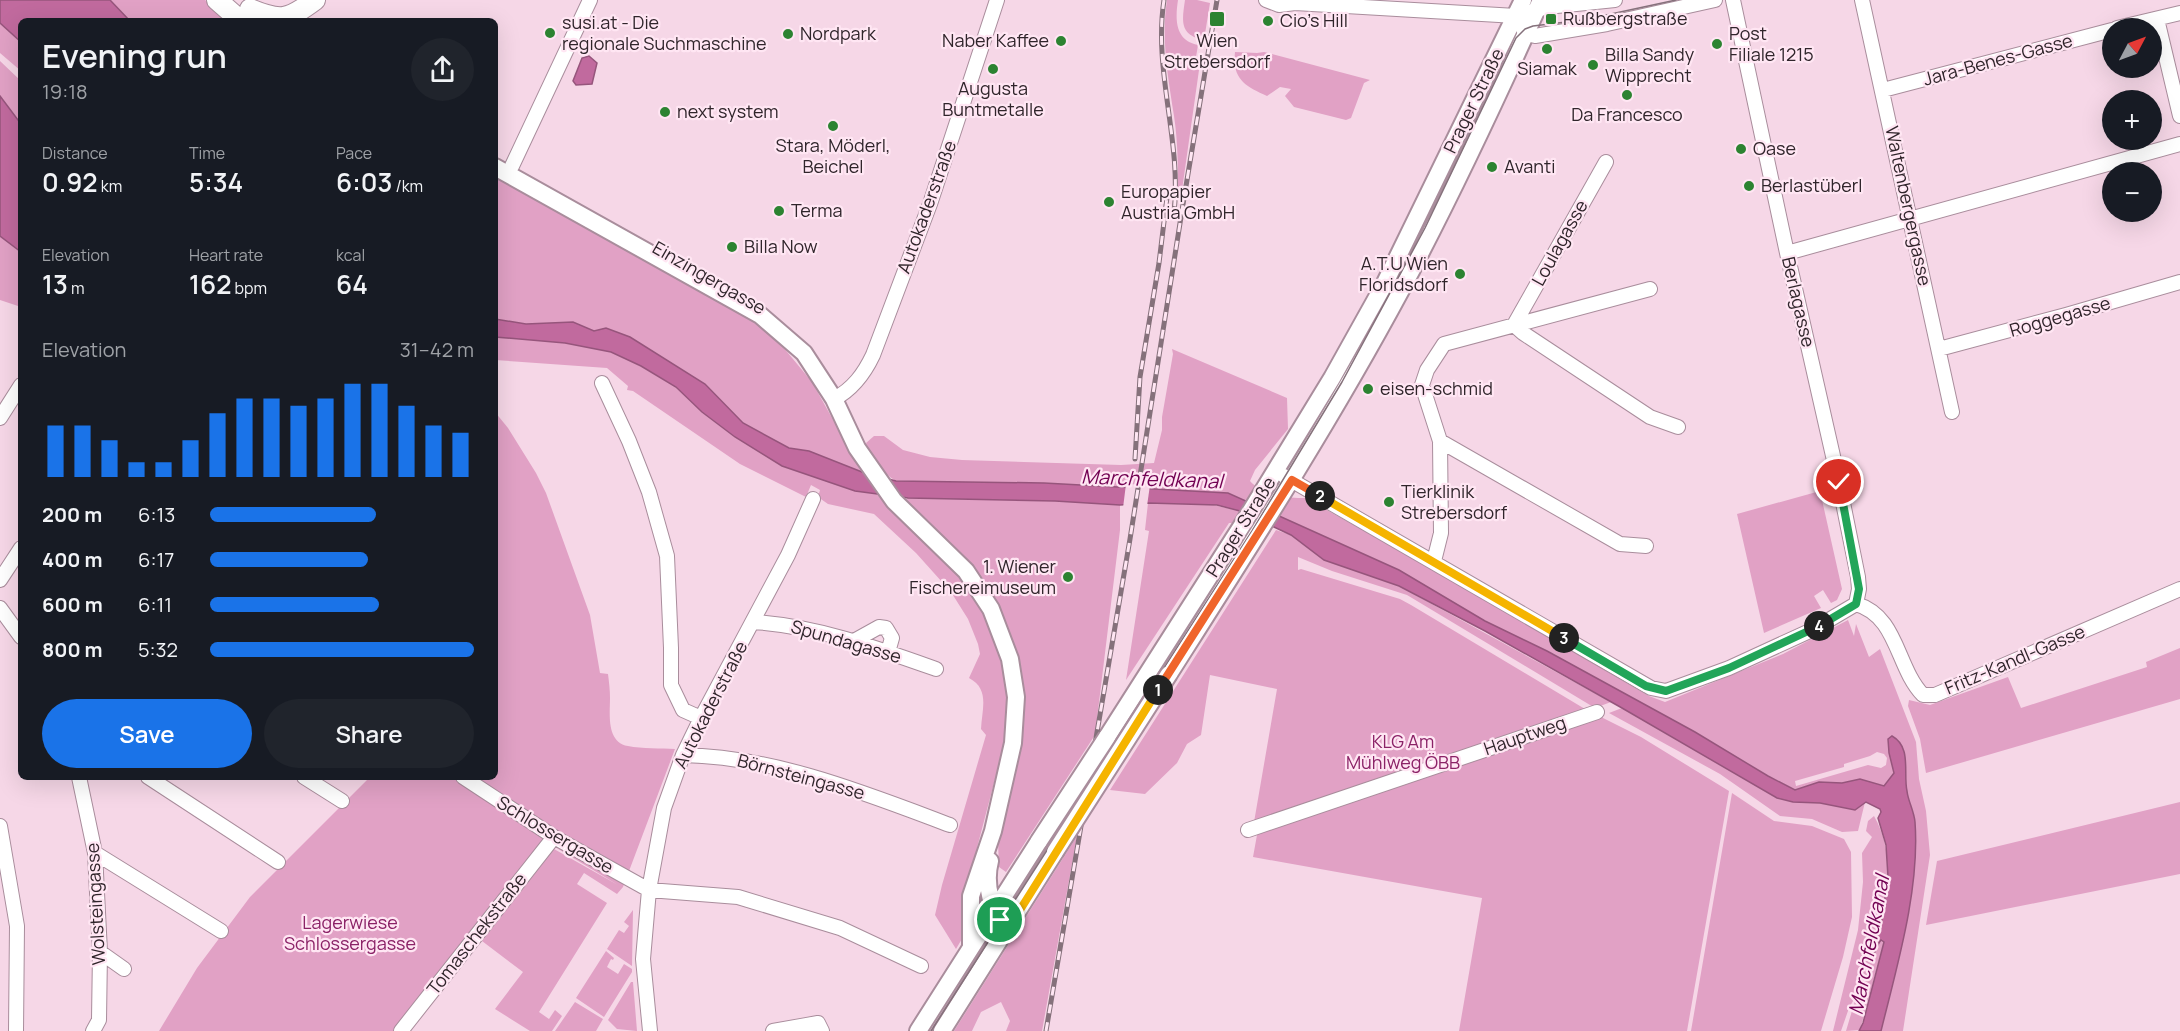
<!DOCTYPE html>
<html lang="en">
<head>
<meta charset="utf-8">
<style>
  body { margin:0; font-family:Manrope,sans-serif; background:#20242c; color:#f1f3f6; height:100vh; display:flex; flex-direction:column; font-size:22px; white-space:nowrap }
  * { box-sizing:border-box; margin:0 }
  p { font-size:20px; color:#9ea1a6 }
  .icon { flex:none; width:33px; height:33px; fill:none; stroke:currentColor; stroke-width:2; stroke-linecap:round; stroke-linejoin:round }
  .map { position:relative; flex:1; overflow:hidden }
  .sheet { position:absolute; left:18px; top:18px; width:480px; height:762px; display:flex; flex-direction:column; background:#171b24; border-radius:9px; box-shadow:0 6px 24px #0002 }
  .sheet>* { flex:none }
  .needle { width:39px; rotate:49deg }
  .buttons { position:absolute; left:2102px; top:18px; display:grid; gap:12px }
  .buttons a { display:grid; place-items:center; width:60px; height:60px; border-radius:50%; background:#171b24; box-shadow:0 6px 24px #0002; font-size:30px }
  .pin { position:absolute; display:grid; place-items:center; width:51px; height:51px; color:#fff; margin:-26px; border:3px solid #fff; border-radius:50%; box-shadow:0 2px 6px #0007 }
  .km { position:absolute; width:30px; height:30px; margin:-15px; border-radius:50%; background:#222; color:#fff; font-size:16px; line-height:30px; text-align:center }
  .round { display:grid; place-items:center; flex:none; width:63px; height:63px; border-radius:32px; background:#20242c }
  .headline { display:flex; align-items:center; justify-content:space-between; height:102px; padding:0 24px }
  h1 { font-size:33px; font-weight:600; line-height:45px }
  .stats { display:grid; grid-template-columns:repeat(3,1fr); gap:9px; height:102px; padding:6px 24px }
  .stats div { display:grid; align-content:center }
  .stats b { font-size:26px; font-weight:600 }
  .stats small { font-size:16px; font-weight:400 }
  .stats p { font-size:16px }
  .chart { height:168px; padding:12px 24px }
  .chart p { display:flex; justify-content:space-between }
  .chart svg { width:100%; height:108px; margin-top:6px; stroke:#1a73e8; stroke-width:6 }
  .cta { display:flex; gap:12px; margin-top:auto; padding:12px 24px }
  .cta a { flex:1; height:69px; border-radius:36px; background:#1a73e8; color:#fff; font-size:24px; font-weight:600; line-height:69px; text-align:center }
  .cta a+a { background:#20242c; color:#f1f3f6 }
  ul { padding:0 24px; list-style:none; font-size:20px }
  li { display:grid; grid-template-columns:96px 72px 1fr; align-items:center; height:45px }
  li i { height:15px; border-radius:8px; background:#1a73e8 }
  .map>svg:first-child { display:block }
  .green { fill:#e1a1c5; fill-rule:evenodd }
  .water { fill:#c16a9e; stroke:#96557c; stroke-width:1.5 }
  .pier { fill:#f6d7e7 }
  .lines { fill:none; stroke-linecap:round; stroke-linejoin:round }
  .minor-casing { stroke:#a98d9c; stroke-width:16 }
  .major-casing { stroke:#a98d9c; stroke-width:20 }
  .highway-casing { stroke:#a98d9c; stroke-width:22 }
  .minor { stroke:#fff; stroke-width:14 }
  .major { stroke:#fff; stroke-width:16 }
  .highway { stroke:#fff; stroke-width:20 }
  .tram { stroke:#85717b; stroke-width:1.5 }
  .rail-casing { stroke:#85717b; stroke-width:5 }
  .rail { stroke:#ffe6f3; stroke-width:3; stroke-dasharray:9; stroke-linecap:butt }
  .major-bridge-casing { stroke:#a98d9c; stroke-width:20; stroke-linecap:butt }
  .major-bridge { stroke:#fff; stroke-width:16 }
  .split-1-casing { stroke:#fff; stroke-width:12 }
  .split-2-casing { stroke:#fff; stroke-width:12 }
  .split-3-casing { stroke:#fff; stroke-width:12 }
  .split-4-casing { stroke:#fff; stroke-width:12 }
  .split-5-casing { stroke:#fff; stroke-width:12 }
  .split-1 { stroke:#f5b400; stroke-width:8 }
  .split-2 { stroke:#f0652b; stroke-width:8 }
  .split-3 { stroke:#f5b400; stroke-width:8 }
  .split-4 { stroke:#22a559; stroke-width:8 }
  .split-5 { stroke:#22a559; stroke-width:8 }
  .poi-dot { fill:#2c8331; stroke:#ffe6f3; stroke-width:2 }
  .labels { text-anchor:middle; stroke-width:4.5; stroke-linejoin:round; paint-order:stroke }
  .poi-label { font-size:18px; fill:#30252b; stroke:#ffe6f3; text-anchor:start }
  .street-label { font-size:18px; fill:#30252b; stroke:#ffe6f3 }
  .park-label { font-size:18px; fill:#8b2267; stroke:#ffe6f3 }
  .water-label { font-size:20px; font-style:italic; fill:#720052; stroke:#ffe6f3 }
</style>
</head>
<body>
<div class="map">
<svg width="2180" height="1031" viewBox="0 0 2180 1031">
  <rect width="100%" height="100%" fill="#f6d7e7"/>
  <!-- green -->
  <path class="green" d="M110,0H205L230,21H130Z
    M1167,0H1178C1175,20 1175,40 1198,45L1194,69L1199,70L1181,197L1178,195C1178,168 1178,142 1174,116C1168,77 1161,39 1167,0Z
    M1185,0H1197L1210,3L1204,40C1179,35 1182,21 1185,0Z
    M0,23L21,42V71L0,53Z
    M1235,52L1257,53L1264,52L1370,80L1364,83L1351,118L1346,120L1294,107L1285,96L1291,89L1280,87L1267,96C1245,86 1232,79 1235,52Z
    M0,61L21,81V124L0,96Z
    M495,175L764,324L812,382L862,472L809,451L789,448L743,423L705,384L573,322L526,324L495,319Z
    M0,236L21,252V307L0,300Z
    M495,337L565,343L611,352L641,366L676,387L702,412L735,437L782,466L855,491L878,494L894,512L942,557L973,592L1000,649L1007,693L1005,741L962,905L966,932L956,949L935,915L942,885L986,735L981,729C982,709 990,689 969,678L980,654L978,644L968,619L951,592L916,553L874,514L828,504L818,497L820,490L811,485L806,497L740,464L633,391L627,390L628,386L607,368L495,360Z
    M1172,349L1287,398L1288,429L1255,470L1250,481C1260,493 1290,499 1305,498L1431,568L1649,696L1665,702L1783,654L1848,620L1854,636L1856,624L1869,657L1880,649L1916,742L1919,779L1926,811L1930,855L1903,1031H1881L1903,939L1915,820L1906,790L1905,753L1899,741L1892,736L1889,753L1894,773L1884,786L1860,779L1842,783L1819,782L1796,790L1768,776L1695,732L1547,651L1485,621L1399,570L1228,493L1044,483L896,481C882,473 872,458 866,443L874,436H884L903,450L930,457L962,460L1121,465L1154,463L1162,430V417L1173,354ZM1877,752L1884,754L1887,758L1886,765L1881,768L1868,765L1796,786L1795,781L1844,767V764L1870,756Z
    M495,412L508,428L536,473L546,493L590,615L600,673L608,674C609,682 610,690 610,698C610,714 606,742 628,746C642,749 661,748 675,749L623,887L617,894L584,873L577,884L607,903L539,1012L549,1019L555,1010L562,1016L552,1031H530L495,1009L523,972L482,941L554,849L618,885L545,841L396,1031H159L197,968L250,897L370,777H495Z
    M1820,491L1842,589L1837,600L1831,603L1823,590L1814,596L1821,608L1764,633L1737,514Z
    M908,498L1055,501L1120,505V530L1095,735L1006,872L999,867L998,842L1013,646L904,501Z
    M1148,503L1213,505L1240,511L1232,523H1229L1126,680L1149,531L1145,530Z
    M1276,530L1291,535L1324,560L1399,586L1611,702L1595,708L1407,595L1332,571L1298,557V570L1301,569L1400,599L1411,605L1585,709L1641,737L1729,791L1687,1031H1459L1482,898L1253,857L1257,835L1253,828L1277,689L1210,675L1201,735L1187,744L1177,763L1145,794L1110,790Z
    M2180,648V699L1926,773L1920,739L1908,706L1909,700L1930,705L2008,677L2021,708L2147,667L2146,662Z
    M1622,708L1777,798L1793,802L1820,803L1855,810L1865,802L1858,831L1842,832L1812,819L1780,816L1720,774L1609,713Z
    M1732,793L1774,821L1812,826L1844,839L1851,852L1852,917L1843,957L1821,1031H1691Z
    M2180,802V874L1926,925L1937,861Z
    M1874,816C1899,859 1886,916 1868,959L1874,954L1879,941L1881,940L1884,942L1860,1030L1846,1031L1857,994L1849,1008L1841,1031H1833L1858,930L1863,882L1862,853L1872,837L1866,831L1868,821Z
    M1077,836L1042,1031H1006L1010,1021L1001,1002L981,1012L972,1031H954Z
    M633,910L632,966L607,949L619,930L624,933L629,926L624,922Z
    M606,951L614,958L613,960L611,959L607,967L618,974L624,964L632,969V972L604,1017L576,998Z
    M631,982H633L637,1031L617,1029L608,1020Z
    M575,1002L603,1019L596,1031H555Z"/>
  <!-- water -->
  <path class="water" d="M0,0H110L130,21H21V42L0,23Z
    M589,56L597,63L592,84L576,85L573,81L582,58Z
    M0,96L21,124V252L0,236Z
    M495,319L526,324L573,322L594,331L606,328L630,337L705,384L743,423L789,448L809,451L862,472L896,481L1044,483L1228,493L1399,570L1485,621L1547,651L1695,732L1768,776L1795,790L1819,782L1842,783L1860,779L1884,786L1894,773L1889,753L1888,739L1892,736C1912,747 1903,773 1907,791C1908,801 1914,811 1915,822C1920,889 1897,966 1881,1031H1859L1863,1023L1884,942L1881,940C1876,946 1875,956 1869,960L1881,925L1888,877L1886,845L1878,818L1881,812L1880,809L1866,802L1855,810L1820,803L1793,802L1777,798L1622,708L1485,631L1399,586L1324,560L1291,535L1240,511L1217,505L1148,503L1120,505L1055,501L908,498L855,491L782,466L735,437L702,412L676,387L641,366L611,352L565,343L495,337Z"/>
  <!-- pier -->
  <path class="pier" d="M1126,484L1150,485L1147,506L1123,508Z"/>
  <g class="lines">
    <defs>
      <path id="minor" d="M1266,0L1279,5L1295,3L1516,16L1547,7L1615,0
        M1733,0L1787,253L1838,478L1858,577L1859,589L1856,604
        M1862,0L1952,412
        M2157,19L2180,116
        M1521,25L1526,34L1535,36L1607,24L1715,0
        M2117,28L2180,13
        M1883,90L2112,30
        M1606,162L1514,325L1523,333L1650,417L1678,427
        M512,166L590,0
        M1787,253L2180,144
        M1939,349L2066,315L2180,282
        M602,383L629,441L649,492L667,556L671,648V685L683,710L701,718
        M834,399C853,389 864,374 873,355L930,204L997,0
        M0,418L21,385
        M1440,441L1620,544L1646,546
        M1284,476L1651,688L1666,691L1729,668L1812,630L1856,604
        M1434,561L1441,533L1440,441L1422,385L1427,370L1444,344L1650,289
        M0,580L21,548
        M1856,604C1898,616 1896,667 1923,695H1935L2180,589
        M0,608L21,637
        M754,622C816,626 877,648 936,669
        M852,642L879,627L886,628L892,638L888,652
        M683,755C776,757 865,793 950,825
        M79,777L95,853L100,952L99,1020L93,1031
        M148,777L278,862
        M304,777L342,801
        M463,777L554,837L649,890L738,897L840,928L921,966
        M0,826L17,926L16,1031
        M1248,830L1597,712
        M95,853L221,931
        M100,952L124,969
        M401,1031L554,837
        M650,1031L643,959L649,890L664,808L683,755L701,718L788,555L813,499
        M773,1031L818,1023L822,1031"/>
      <path id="major" d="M495,167L760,315L804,353L834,399L857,448L894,501L966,571L991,609L1010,659L1016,697L1013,743L993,831L971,896V947
        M1169,674C1249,548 1330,422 1401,290C1452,195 1497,98 1541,0
        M1107,737L1241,527L1332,378L1385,283L1523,0
        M990,861C985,880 989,899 998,917
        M918,1031L1039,841
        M942,1031L1055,852"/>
      <path id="highway" d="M217,0L241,21
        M250,9C281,22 288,20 315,0"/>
    </defs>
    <!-- minor casing -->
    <use href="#minor" class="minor-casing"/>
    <!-- major casing -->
    <use href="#major" class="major-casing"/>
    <!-- highway casing -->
    <use href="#highway" class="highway-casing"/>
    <!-- minor -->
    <use href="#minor" class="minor"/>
    <!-- major -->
    <use href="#major" class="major"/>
    <!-- highway -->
    <use href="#highway" class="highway"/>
    <!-- tram -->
    <path class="tram" d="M931,1031L1252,531L1342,382L1425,228L1516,38L1525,29L1533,26L1583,20L1676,0"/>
    <defs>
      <path id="rail" d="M1164,0C1153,71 1182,141 1174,213
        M1135,459L1140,377L1159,263L1167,197
        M1046,1031L1130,539L1184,198L1217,0"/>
    </defs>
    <!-- rail casing -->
    <use href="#rail" class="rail-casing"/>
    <!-- rail -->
    <use href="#rail" class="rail"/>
    <defs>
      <path id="major-bridge" d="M1039,841L1107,737
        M1055,852L1169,674"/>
    </defs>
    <!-- major-bridge casing -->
    <use href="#major-bridge" class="major-bridge-casing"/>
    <!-- major-bridge -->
    <use href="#major-bridge" class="major-bridge"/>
  </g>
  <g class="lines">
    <defs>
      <path id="split-1" d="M1000,920L1018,913L1158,690"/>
      <path id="split-2" d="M1158,690L1292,480L1320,496"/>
      <path id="split-3" d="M1320,496L1564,638"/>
      <path id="split-4" d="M1564,638L1646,686L1666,691L1729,668L1819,626"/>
      <path id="split-5" d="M1819,626L1856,604L1859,589L1839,482"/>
    </defs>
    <!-- split-1 casing -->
    <use href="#split-1" class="split-1-casing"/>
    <!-- split-2 casing -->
    <use href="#split-2" class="split-2-casing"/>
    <!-- split-3 casing -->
    <use href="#split-3" class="split-3-casing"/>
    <!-- split-4 casing -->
    <use href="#split-4" class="split-4-casing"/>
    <!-- split-5 casing -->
    <use href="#split-5" class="split-5-casing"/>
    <!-- split-1 -->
    <use href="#split-1" class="split-1"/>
    <!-- split-2 -->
    <use href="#split-2" class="split-2"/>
    <!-- split-3 -->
    <use href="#split-3" class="split-3"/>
    <!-- split-4 -->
    <use href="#split-4" class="split-4"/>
    <!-- split-5 -->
    <use href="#split-5" class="split-5"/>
  </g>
  <!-- markers -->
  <g class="poi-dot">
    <rect x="1209" y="11" width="16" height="16" rx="3"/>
    <rect x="1545" y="13" width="12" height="12" rx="3"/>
    <circle cx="1268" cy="21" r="6"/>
    <circle cx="550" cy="33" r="6"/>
    <circle cx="788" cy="34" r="6"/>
    <circle cx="1061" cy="41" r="6"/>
    <circle cx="1717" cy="44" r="6"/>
    <circle cx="1547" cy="49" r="6"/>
    <circle cx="1593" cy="65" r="6"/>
    <circle cx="993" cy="69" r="6"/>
    <circle cx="1627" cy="95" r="6"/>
    <circle cx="665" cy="112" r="6"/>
    <circle cx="833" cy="126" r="6"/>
    <circle cx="1741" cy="149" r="6"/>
    <circle cx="1492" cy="167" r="6"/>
    <circle cx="1749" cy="186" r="6"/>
    <circle cx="1109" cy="202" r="6"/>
    <circle cx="779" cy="211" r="6"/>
    <circle cx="732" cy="247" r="6"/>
    <circle cx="1460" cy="274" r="6"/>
    <circle cx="1368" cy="389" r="6"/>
    <circle cx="1389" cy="502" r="6"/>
    <circle cx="1068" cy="577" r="6"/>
  </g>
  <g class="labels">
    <!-- poi labels -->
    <g class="poi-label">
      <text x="1563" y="25">Rußbergstraße</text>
      <text x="1280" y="27">Cio's Hill</text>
      <text x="562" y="29">susi.at - Die<tspan x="562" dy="21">regionale Suchmaschine</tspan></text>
      <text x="800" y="40">Nordpark</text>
      <text x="1729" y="40">Post<tspan x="1729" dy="21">Filiale 1215</tspan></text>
      <text x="1049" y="47" text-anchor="end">Naber Kaffee</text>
      <text x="1217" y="47" text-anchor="middle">Wien<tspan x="1217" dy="21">Strebersdorf</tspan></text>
      <text x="1605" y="61">Billa Sandy<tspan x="1605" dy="21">Wipprecht</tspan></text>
      <text x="1547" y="75" text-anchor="middle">Siamak</text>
      <text x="993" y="95" text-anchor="middle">Augusta<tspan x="993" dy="21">Buntmetalle</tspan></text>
      <text x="677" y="118">next system</text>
      <text x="1627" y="121" text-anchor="middle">Da Francesco</text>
      <text x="833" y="152" text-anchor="middle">Stara, Möderl,<tspan x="833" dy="21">Beichel</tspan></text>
      <text x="1753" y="155">Oase</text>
      <text x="1504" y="173">Avanti</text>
      <text x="1761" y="192">Berlastüberl</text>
      <text x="1121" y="198">Europapier<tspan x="1121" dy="21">Austria GmbH</tspan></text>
      <text x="791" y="217">Terma</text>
      <text x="744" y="253">Billa Now</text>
      <text x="1448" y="270" text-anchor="end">A.T.U Wien<tspan x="1448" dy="21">Floridsdorf</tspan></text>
      <text x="1380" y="395">eisen-schmid</text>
      <text x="1401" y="498">Tierklinik<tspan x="1401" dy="21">Strebersdorf</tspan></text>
      <text x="1056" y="573" text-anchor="end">1. Wiener<tspan x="1056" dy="21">Fischereimuseum</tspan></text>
    </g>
    <!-- street labels -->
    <g class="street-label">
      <text transform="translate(1998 60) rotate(-15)" y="6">Jara-Benes-Gasse</text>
      <text transform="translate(1474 101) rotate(-64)" y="6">Prager Straße</text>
      <text transform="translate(1908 206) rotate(78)" y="6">Waltenbergergasse</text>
      <text transform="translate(927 207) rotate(-70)" y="6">Autokaderstraße</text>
      <text transform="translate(1560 243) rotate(-61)" y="6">Loulagasse</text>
      <text transform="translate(709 278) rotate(30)" y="6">Einzingergasse</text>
      <text transform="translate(1798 302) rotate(77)" y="6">Berlagasse</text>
      <text transform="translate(2060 317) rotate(-16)" y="6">Roggegasse</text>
      <text transform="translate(1241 527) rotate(-58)" y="6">Prager Straße</text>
      <text transform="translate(846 642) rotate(16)" y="6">Spundagasse</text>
      <text transform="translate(2015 660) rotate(-23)" y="6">Fritz-Kandl-Gasse</text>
      <text transform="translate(711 705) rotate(-63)" y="6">Autokaderstraße</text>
      <text transform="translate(1525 736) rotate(-19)" y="6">Hauptweg</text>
      <text transform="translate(801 777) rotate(15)" y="6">Börnsteingasse</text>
      <text transform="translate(555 835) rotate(31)" y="6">Schlossergasse</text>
      <text transform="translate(96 904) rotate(-93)" y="6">Wolsteingasse</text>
      <text transform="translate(477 934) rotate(-52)" y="6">Tomaschekstraße</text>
    </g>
    <!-- park labels -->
    <g class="park-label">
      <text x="1403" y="748">KLG Am<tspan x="1403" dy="21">Mühlweg ÖBB</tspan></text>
      <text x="350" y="929">Lagerwiese<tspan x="350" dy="21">Schlossergasse</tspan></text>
    </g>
    <!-- water labels -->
    <g class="water-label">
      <text transform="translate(1152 479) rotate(2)" y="7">Marchfeldkanal</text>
      <text transform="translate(1869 945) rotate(-79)" y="7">Marchfeldkanal</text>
    </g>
  </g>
</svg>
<div class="buttons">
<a><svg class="needle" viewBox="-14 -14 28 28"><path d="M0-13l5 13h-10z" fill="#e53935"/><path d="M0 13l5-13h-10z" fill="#9ea1a6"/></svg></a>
<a>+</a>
<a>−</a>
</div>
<div class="pin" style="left:1000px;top:920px;background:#1e9e55"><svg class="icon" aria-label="arrive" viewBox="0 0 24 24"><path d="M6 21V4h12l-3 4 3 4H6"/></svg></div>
<div class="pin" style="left:1839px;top:482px;background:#d93025"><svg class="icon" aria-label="check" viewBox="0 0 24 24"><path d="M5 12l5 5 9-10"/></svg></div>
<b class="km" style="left:1158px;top:690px">1</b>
<b class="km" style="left:1320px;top:496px">2</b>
<b class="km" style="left:1564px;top:638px">3</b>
<b class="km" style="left:1819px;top:626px">4</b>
<section class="sheet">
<div class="headline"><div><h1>Evening run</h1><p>19:18</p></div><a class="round"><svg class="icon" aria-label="share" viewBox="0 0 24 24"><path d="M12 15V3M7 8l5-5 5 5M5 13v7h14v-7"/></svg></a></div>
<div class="stats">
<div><p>Distance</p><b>0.92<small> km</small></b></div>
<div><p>Time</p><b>5:34</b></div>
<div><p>Pace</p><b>6:03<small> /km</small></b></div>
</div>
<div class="stats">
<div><p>Elevation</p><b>13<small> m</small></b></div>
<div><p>Heart rate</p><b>162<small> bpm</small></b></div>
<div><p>kcal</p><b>64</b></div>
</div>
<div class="chart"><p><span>Elevation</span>31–42 m</p>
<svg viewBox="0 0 160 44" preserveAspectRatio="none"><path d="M5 44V23M15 44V23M25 44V29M35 44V38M45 44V38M55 44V29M65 44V18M75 44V12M85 44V12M95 44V15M105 44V12M115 44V6M125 44V6M135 44V15M145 44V23M155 44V26"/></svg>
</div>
<ul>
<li><b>200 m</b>6:13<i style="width:63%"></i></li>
<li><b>400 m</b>6:17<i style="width:60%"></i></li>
<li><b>600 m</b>6:11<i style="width:64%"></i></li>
<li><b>800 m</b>5:32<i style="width:100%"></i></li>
</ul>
<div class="cta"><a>Save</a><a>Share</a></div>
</section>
</div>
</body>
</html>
